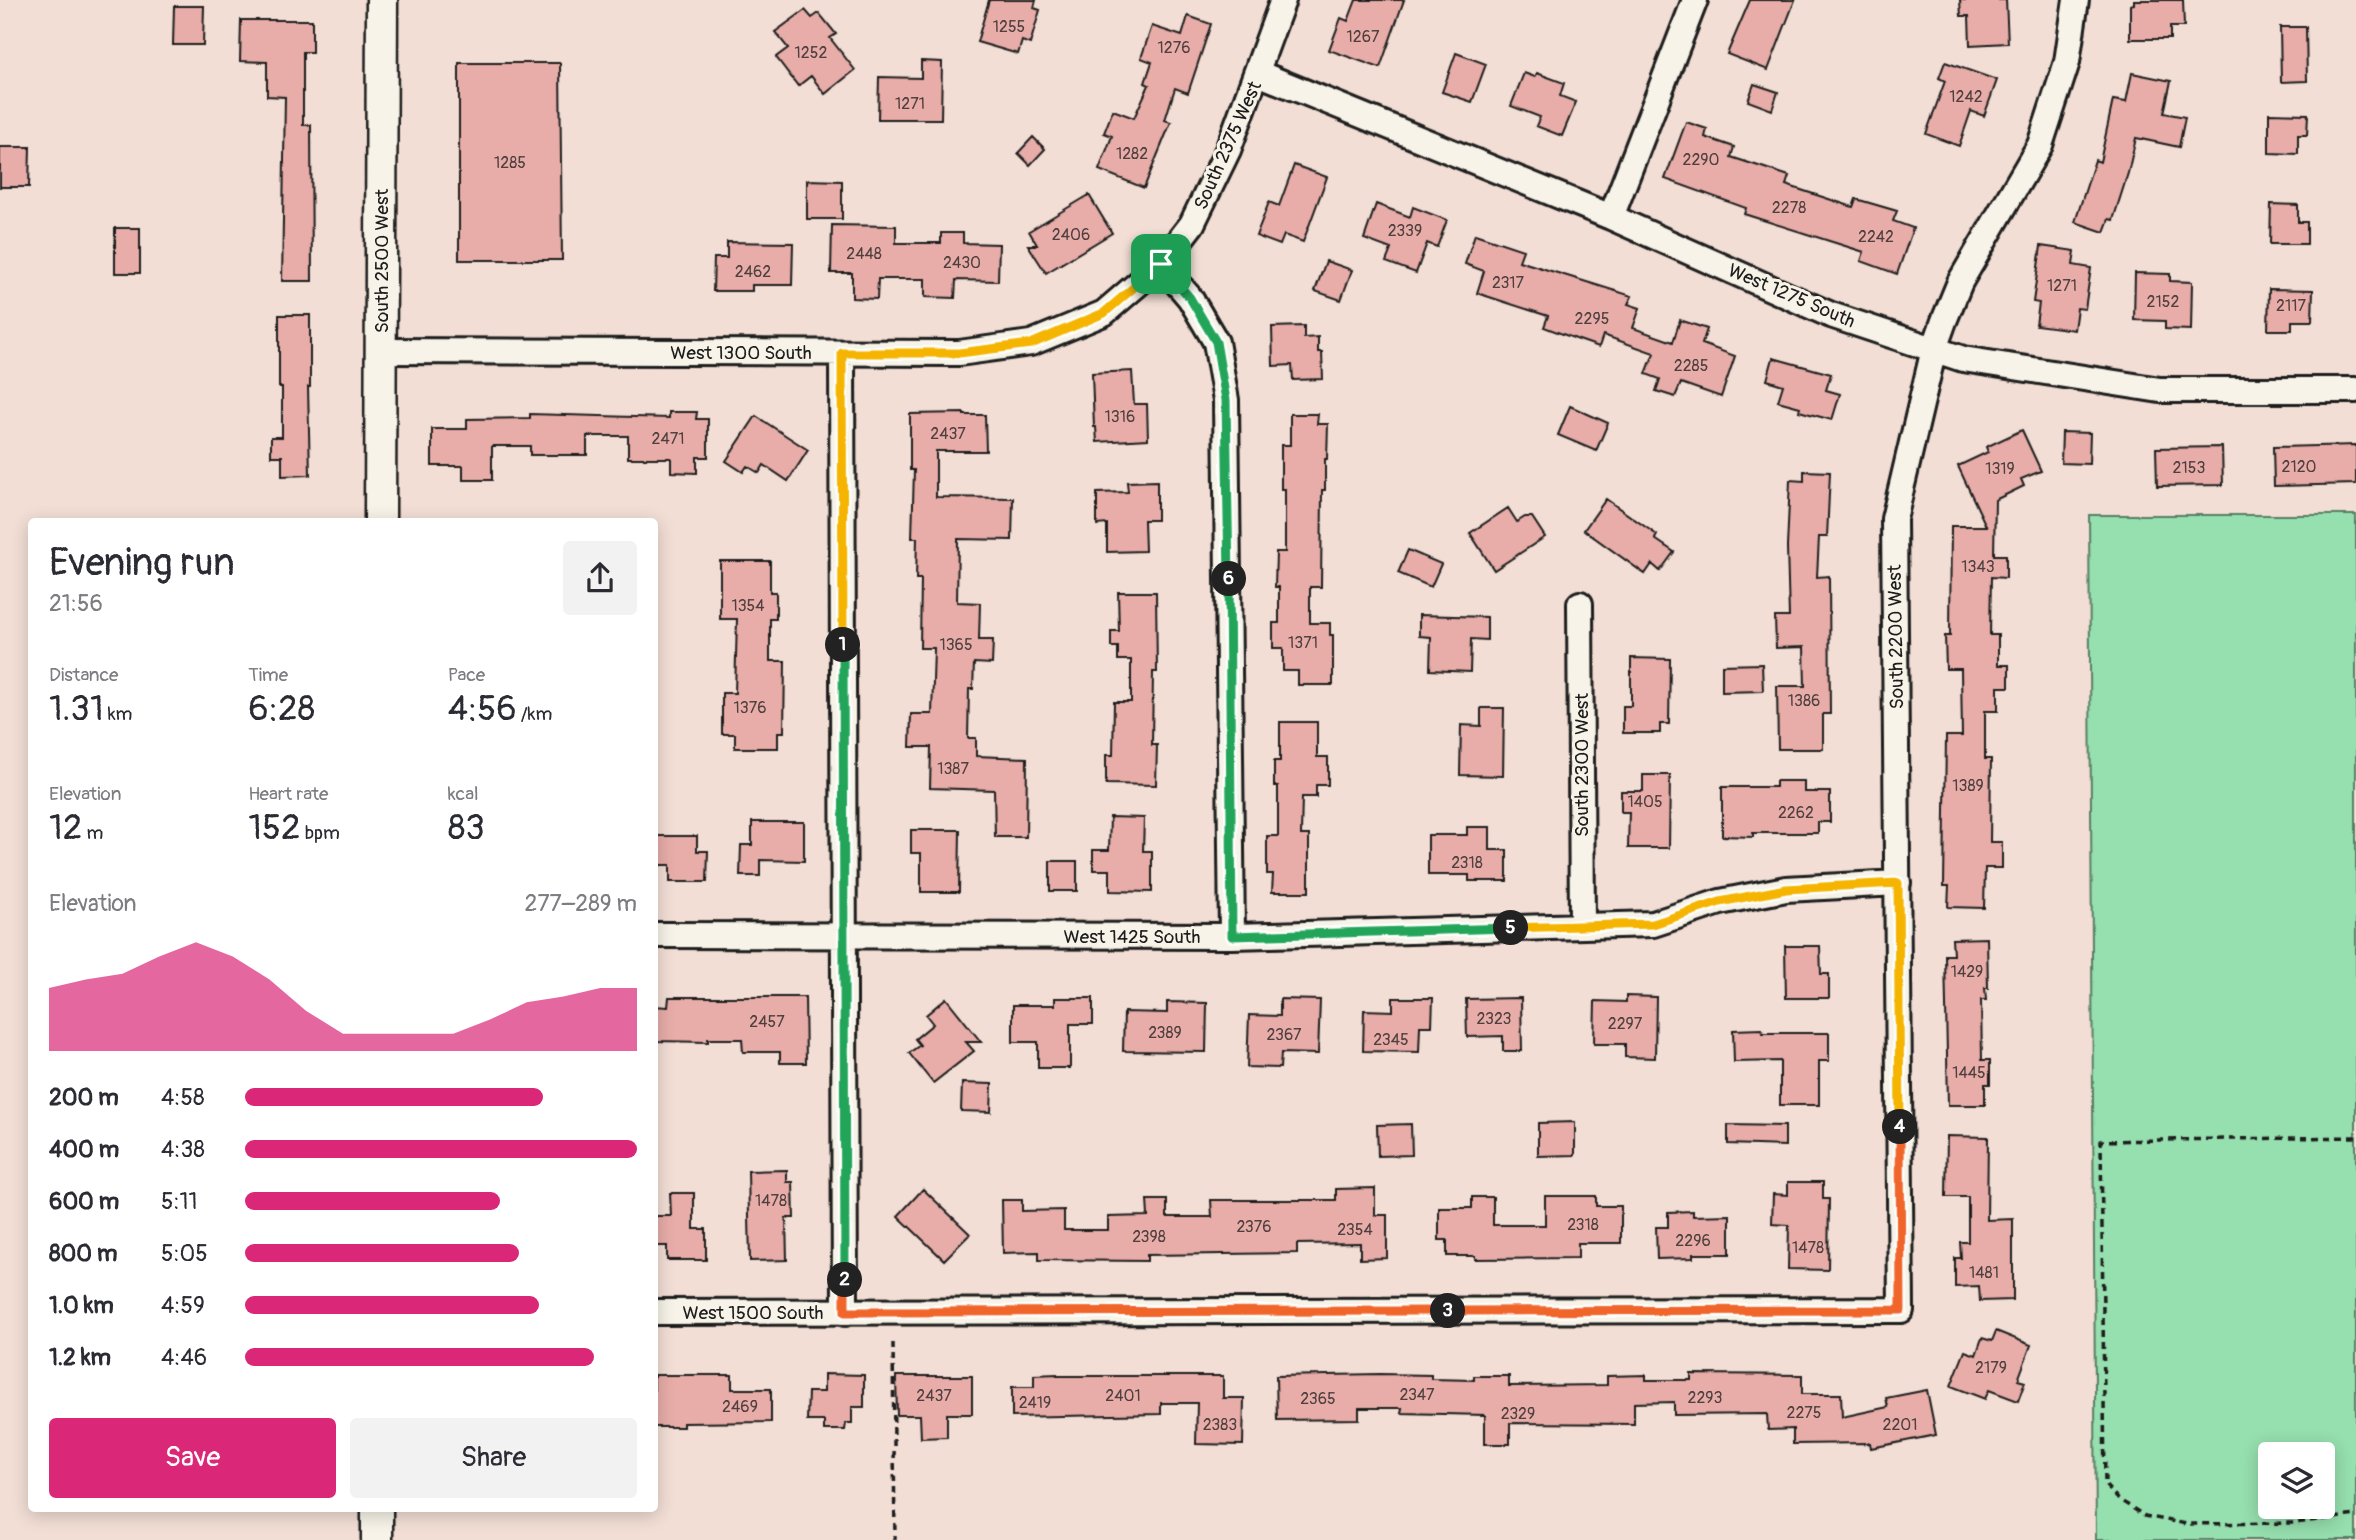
<!DOCTYPE html>
<html lang="en">
<head>
<meta charset="utf-8">
<style>
  body { margin:0; font-family:Pangolin,sans-serif; background:#f2f2f3; color:#2b2b33; height:100vh; display:flex; flex-direction:column; font-size:26px; white-space:nowrap }
  * { box-sizing:border-box; margin:0 }
  p { font-size:23px; color:#7c7c81 }
  .icon { flex:none; width:38px; height:38px; fill:none; stroke:currentColor; stroke-width:2; stroke-linecap:round; stroke-linejoin:round }
  .map { position:relative; flex:1; overflow:hidden }
  .drawer { position:absolute; left:28px; top:518px; width:630px; height:994px; display:flex; flex-direction:column; background:#fff; border-radius:7px; box-shadow:0 4px 18px #0003 }
  .drawer>* { flex:none }
  .tools { position:absolute; left:2258px; top:1442px; display:grid; gap:14px }
  .tools a { display:grid; place-items:center; width:77px; height:77px; border-radius:7px; background:#fff; box-shadow:0 4px 18px #0003; font-size:35px }
  .pin { position:absolute; display:grid; place-items:center; width:60px; height:60px; color:#fff; margin:-30px; border-radius:14px; box-shadow:0 4px 10px #0006 }
  .km { position:absolute; width:35px; height:35px; margin:-18px; border-radius:50%; background:#222; color:#fff; font-size:19px; line-height:35px; text-align:center }
  .round { display:grid; place-items:center; flex:none; width:74px; height:74px; border-radius:7px; background:#f2f2f3 }
  .headline { display:flex; align-items:center; justify-content:space-between; height:119px; padding:0 21px }
  h1 { font-size:38px; font-weight:600; line-height:52px }
  .figures { display:grid; grid-template-columns:repeat(3,1fr); gap:10px; height:119px; padding:7px 21px }
  .figures div { display:grid; align-content:center }
  .figures b { font-size:35px; font-weight:600 }
  .figures small { font-size:19px; font-weight:400 }
  .figures p { font-size:19px }
  .chart { height:196px; padding:14px 21px }
  .chart p { display:flex; justify-content:space-between }
  .chart svg { width:100%; height:126px; margin-top:7px; fill:#db2777; opacity:.7 }
  .cta { display:flex; gap:14px; margin-top:auto; padding:14px 21px }
  .cta a { flex:1; height:80px; border-radius:7px; background:#db2777; color:#fff; font-size:28px; font-weight:600; line-height:80px; text-align:center }
  .cta a+a { background:#f2f2f3; color:#2b2b33 }
  ul { padding:0 21px; list-style:none; font-size:23px }
  li { display:grid; grid-template-columns:112px 84px 1fr; align-items:center; height:52px }
  li i { height:18px; border-radius:9px; background:#db2777 }
  .map>svg:first-child { display:block }
  .green { fill:#96dfae; stroke:#597e65; stroke-width:2; fill-rule:evenodd }
  .building { fill:#e8ada8; stroke:#1c1c1c; stroke-width:2 }
  .lines { fill:none; stroke-linecap:round; stroke-linejoin:round }
  .minor-casing { stroke:#1c1c1c; stroke-width:30 }
  .tertiary-casing { stroke:#1c1c1c; stroke-width:35 }
  .path { stroke:#1c1c1c; stroke-width:3.5; stroke-dasharray:7 5; stroke-linecap:butt }
  .minor { stroke:#f7f3e8; stroke-width:24 }
  .tertiary { stroke:#f7f3e8; stroke-width:30 }
  .split-1-casing { stroke:#fff; stroke-width:14 }
  .split-2-casing { stroke:#fff; stroke-width:14 }
  .split-3-casing { stroke:#fff; stroke-width:14 }
  .split-4-casing { stroke:#fff; stroke-width:14 }
  .split-5-casing { stroke:#fff; stroke-width:14 }
  .split-6-casing { stroke:#fff; stroke-width:14 }
  .split-7-casing { stroke:#fff; stroke-width:14 }
  .split-1 { stroke:#f5b400; stroke-width:9 }
  .split-2 { stroke:#22a559; stroke-width:9 }
  .split-3 { stroke:#f0652b; stroke-width:9 }
  .split-4 { stroke:#f0652b; stroke-width:9 }
  .split-5 { stroke:#f5b400; stroke-width:9 }
  .split-6 { stroke:#22a559; stroke-width:9 }
  .split-7 { stroke:#22a559; stroke-width:9 }
  .labels { text-anchor:middle; stroke-width:6; stroke-linejoin:round; paint-order:stroke }
  .number-label { font-size:16px; fill:#4f403f }
  .street-label { font-size:19px; fill:#1c1c1c; stroke:#f7f3e8 }
</style>
</head>
<body>
<div class="map">
<svg width="2356" height="1540" viewBox="0 0 2356 1540">
  <rect width="100%" height="100%" fill="#f2ded5"/>
  <filter id="ink" filterUnits="userSpaceOnUse"><feTurbulence type="fractalNoise" baseFrequency=".0143" numOctaves="2"/><feDisplacementMap in="SourceGraphic" scale="14" xChannelSelector="R" yChannelSelector="G"/><feConvolveMatrix kernelMatrix="1 2 1 2 8 2 1 2 1" color-interpolation-filters="sRGB"/></filter>
  <g filter="url(#ink)">
    <!-- green -->
    <path class="green" d="M2089,515H2356V1540H2096ZM2270,1454H2322V1507H2270Z"/>
    <!-- building -->
    <path class="building" d="M989,0H1036L1034,8L1040,10L1030,44L1022,41L1018,54L977,42Z
      M1356,0H1404L1380,68L1329,50L1341,18L1348,21Z
      M1750,0H1795L1768,70L1727,54Z
      M1960,0H2006L2008,43L1970,45L1969,16H1961Z
      M2134,0H2183L2184,27H2170V39H2130V5L2134,4Z
      M174,6H204L203,45H173Z
      M805,10L812,18L819,13L836,34L830,38L855,70L825,94L811,76L798,86L776,57L788,48L775,32Z
      M1188,16L1211,24L1188,93L1175,88L1165,120L1171,122L1144,188L1099,170L1112,136L1104,133L1113,110L1134,118L1149,85L1145,83L1152,62L1141,58L1152,26L1182,36Z
      M241,20H312V52H303V125H311L312,281H282L285,97L267,96V62L240,61Z
      M2280,27H2306L2307,81L2281,82Z
      M1456,53L1486,64L1472,102L1442,92Z
      M921,61L942,62L941,119H878L879,77L921,78Z
      M1945,62L1997,80L1984,116L1971,111L1959,146L1926,134L1945,81L1939,78Z
      M459,63H560L562,260H459Z
      M1524,73L1535,77L1537,73L1564,83L1560,96L1576,102L1562,136L1536,126L1540,117L1511,106Z
      M2132,73L2171,81L2164,113L2185,117L2179,147L2136,138L2128,173L2113,220L2109,219L2104,232L2075,222L2095,160L2100,162L2113,100L2126,102Z
      M1754,84L1778,92L1772,110L1748,101Z
      M2269,113L2308,114L2307,135H2298V154L2269,153Z
      M1686,122L1707,129L1705,137L1734,147L1731,157L1789,176L1786,185L1853,207L1856,199L1897,211L1893,221L1913,228L1897,274L1861,261L1864,252L1744,214L1746,208L1665,179Z
      M1033,137L1045,149L1030,165L1018,153Z
      M0,147H30L29,187H0Z
      M1294,165L1327,177L1303,242L1284,235L1280,245L1256,236L1269,202L1279,206Z
      M807,180L842,181V219H807Z
      M1089,195L1112,233L1046,273L1028,245H1037L1029,231Z
      M1376,204L1410,217L1413,207L1447,220L1437,247L1427,243L1416,273L1386,262L1391,249L1364,239Z
      M2271,204L2298,205V222H2307V244H2270Z
      M832,225L896,226V243H941V233H963V243L999,244L998,281L956,280L955,298L925,297V279H878L877,299L852,298V273H831Z
      M115,228H140V273H115Z
      M1475,234L1523,250L1519,261L1632,296L1628,304L1640,308L1633,328L1673,342L1680,320L1707,329L1702,344L1735,356L1721,397L1681,383L1675,397L1656,391L1660,379L1646,374L1654,353L1603,335L1599,347L1576,339L1544,327L1548,316L1477,293L1484,271L1465,264Z
      M727,242L793,243L792,285H752V291H713L714,258H727Z
      M2041,246L2075,251L2073,265L2091,268L2085,309L2077,308L2074,330L2036,325L2039,303L2033,302Z
      M1326,261L1352,270L1341,300L1315,291Z
      M2135,273L2170,274V281L2192,282L2191,330L2165,329V321L2134,320Z
      M2269,289L2313,290L2312,321H2292V330H2268Z
      M279,315H310V387H308L310,475L282,476V456H271V437H282V387H279Z
      M1304,326V338L1318,337V352H1322L1323,379L1293,380L1292,365L1273,366L1272,327Z
      M1773,358L1831,374L1826,390L1840,394L1832,420L1799,411L1800,407L1778,401L1783,385L1767,380Z
      M1132,371L1134,404H1147L1148,439L1097,442L1096,427H1094L1092,373Z
      M1570,406L1608,423L1596,451L1558,435Z
      M669,412H697L696,419H708V457H697V473L671,472V458H628V436H587V455H530V446H492V480H463V466H432V429H467V419L530,418V414L669,418Z
      M964,413V415H985L986,451H936V497L1013,498L1012,540L958,539L957,602L980,603L979,640H993L992,664L974,663L973,689H969L968,738H976V756L1027,758L1026,837H995L994,790L930,788L931,747H910L911,714H932L934,648H920L921,579H916L917,538H912L914,470H910V414Z
      M1290,414H1318L1317,424H1328L1327,459H1325V490H1322L1321,587H1310V623H1330V635H1333V685H1298V671H1283V648H1273V623H1279V587H1275L1276,552H1285V489H1281V445H1290Z
      M756,416L808,450L788,481L764,465L759,473L747,466L743,472L726,461Z
      M2022,430L2041,471L2021,479L2024,486L1995,500L1994,555H2006V578L1991,577L1990,635H1998V665H2009V687H1998V711H1985V759H1991L1990,842H2002V868H1985L1984,908L1948,907L1949,886H1944L1946,736H1962L1961,669H1946L1945,636H1950L1951,526H1986L1958,466L1988,452L1986,447Z
      M2062,432L2090,433L2089,464L2061,463Z
      M2356,445V484L2274,486L2273,447Z
      M2222,447L2223,485L2157,486L2156,448Z
      M1804,471L1830,472L1827,537H1819L1817,577L1829,576L1830,714H1823V749H1778L1777,686H1805L1804,647L1776,648L1775,617H1789L1787,547L1790,480L1804,481Z
      M1157,481V520H1144L1145,551L1107,552V524L1097,525V493L1128,492L1127,482Z
      M1606,499L1657,535L1655,539L1674,552L1660,571L1652,564L1645,574L1584,530Z
      M1508,508L1517,522L1525,517H1532L1545,537L1494,570L1470,533Z
      M1408,550L1441,564L1431,587L1398,573Z
      M720,561H770V592H776V619H770V661H785L784,732H778V748H735V734H722V693H735L737,619H720Z
      M1118,592H1156L1157,672H1153L1152,745H1157L1156,785L1106,784V755H1113L1114,702H1131V660H1118V647H1111V631H1119Z
      M1419,615L1487,617V640L1471,639L1470,672L1430,670L1431,637L1419,636Z
      M1631,658L1670,659L1669,724H1660V733H1623V706H1631Z
      M1762,664L1763,691L1722,692V665Z
      M1481,708H1504L1503,776L1460,775L1461,725L1481,726Z
      M1280,722H1317V757H1328V785H1316V797H1302L1301,835H1309V892H1272L1273,874H1267V836H1278V786H1274V761H1280Z
      M1643,775H1670L1669,848H1628L1629,812H1621V791H1643Z
      M1776,781H1804V792H1830V822H1818V833H1753V837L1722,836V787H1776Z
      M1110,817L1144,818L1143,851H1152V892L1110,891V870H1093V850H1109Z
      M752,822H804V861L760,860V876H740L741,845H752Z
      M1467,827H1490V850H1507V881H1469V875H1428V835H1467Z
      M911,830H960L959,892H921V853H911Z
      M654,836H697V851H708L707,882H670V865H654Z
      M1050,861H1077V891H1050Z
      M1987,938L1988,988H1985L1986,1000H1981L1982,1060H1990V1084H1985V1105H1948L1945,955H1953L1952,939Z
      M1785,946H1820L1821,974H1829V998H1786Z
      M1626,996L1656,997L1655,1058L1625,1057V1044H1594L1595,1001L1626,1002Z
      M669,997H805L806,1063H780V1052H743L742,1039H708V1042L654,1041V1006L668,1007Z
      M946,998L981,1042H966L974,1051L933,1083L909,1053L920,1045L915,1039L933,1024L926,1015Z
      M1055,998H1093V1024H1070V1068H1038V1042H1013V1005H1055Z
      M1393,998H1433L1432,1026H1420L1419,1052L1363,1051L1364,1010L1393,1011Z
      M1521,998L1522,1051H1503V1036L1467,1037L1466,999Z
      M1280,999L1320,1000L1318,1054L1281,1053L1280,1068L1247,1067L1249,1015L1280,1016Z
      M1167,1002L1207,1003L1206,1052L1123,1051L1124,1012L1167,1013Z
      M1762,1029L1763,1033H1829V1061H1819V1105H1780V1061L1734,1062L1733,1030Z
      M962,1083L992,1084L991,1112L961,1111Z
      M1575,1122V1155L1538,1156V1123Z
      M1411,1124L1412,1155L1378,1156L1377,1125Z
      M1728,1125L1785,1126V1146L1728,1144Z
      M1947,1136L1988,1137L1987,1220L2013,1219V1300L1980,1301L1979,1286L1955,1287V1258H1961L1960,1242H1968V1197H1946Z
      M787,1170V1182H793L794,1218H786L787,1260L750,1261L748,1171Z
      M1788,1182H1823V1199H1829L1828,1270L1788,1269L1789,1225L1772,1224L1773,1194L1788,1195Z
      M1375,1188V1215H1387V1258L1360,1259V1243L1297,1244V1253L1147,1255V1261L1039,1260V1252L1003,1253L1002,1200H1022V1211L1064,1210V1230H1108V1217L1148,1216L1147,1200H1167V1217H1212L1211,1200H1336V1189Z
      M923,1189L970,1234L944,1260L898,1216Z
      M670,1193H694V1229H706V1260H667V1246H654V1216H671Z
      M1545,1196H1596V1206H1621V1243H1578V1258L1475,1259V1256H1447V1240H1439V1208H1472V1197H1493V1225H1545Z
      M1693,1211V1216L1730,1215V1254H1693V1258L1657,1259L1656,1227H1668V1212Z
      M1996,1331L2031,1345L2018,1380L2025,1382L2018,1401L1989,1390L1985,1399L1951,1386L1965,1351L1976,1355L1982,1338L1992,1341Z
      M824,1374L864,1375V1407H852V1423H846L845,1430H824V1421H807L808,1392H824Z
      M1057,1374V1376H1223V1398H1244L1243,1445L1196,1444L1197,1403H1161V1414L1012,1417V1387H1034V1375Z
      M1380,1374L1431,1375V1379L1474,1380V1376H1509V1386L1607,1385V1376L1646,1375V1380H1691V1374L1802,1375V1394H1841L1842,1417L1888,1407L1886,1398L1927,1390L1936,1435L1871,1448L1870,1443L1793,1444V1429L1768,1430L1767,1414L1674,1415V1402L1634,1403V1424L1510,1423V1444H1485V1415L1401,1413L1402,1408H1359V1419L1277,1420L1276,1376Z
      M654,1375H732V1389H771V1422L683,1423V1427H654Z
      M896,1376H972V1414H947V1437L921,1438L920,1415H897Z"/>
    <g class="lines">
      <defs>
        <path id="minor" d="M1258,73L1611,217L1831,315L1963,359L2160,390H2356
          M1611,217L1695,0
          M1161,264L1190,298L1216,342L1226,400L1232,936
          M381,351L959,353L1031,343L1104,313L1161,264L1192,224L1228,150L1283,0
          M842,353L845,1313
          M1580,604L1582,926
          M654,935L1232,936L1653,924L1720,902L1786,889L1898,883
          M654,1312L1901,1310L1894,519L1934,349L1944,321L1960,282L2040,145L2067,62L2076,0"/>
        <path id="tertiary" d="M380,522L382,0
          M377,1540V1508"/>
      </defs>
      <!-- minor casing -->
      <use href="#minor" class="minor-casing"/>
      <!-- tertiary casing -->
      <use href="#tertiary" class="tertiary-casing"/>
      <!-- path -->
      <path class="path" d="M2356,1137L2101,1141L2105,1485L2118,1499L2145,1516L2187,1524L2295,1523L2356,1515
        M893,1343L895,1540"/>
      <!-- minor -->
      <use href="#minor" class="minor"/>
      <!-- tertiary -->
      <use href="#tertiary" class="tertiary"/>
    </g>
  </g>
  <g class="lines" filter="url(#ink)">
    <defs>
      <path id="split-1" d="M843,645L842,353H959L1031,344L1104,313L1161,264"/>
      <path id="split-2" d="M843,645L845,1280"/>
      <path id="split-3" d="M845,1280V1312L1448,1311"/>
      <path id="split-4" d="M1448,1311L1901,1310L1900,1127"/>
      <path id="split-5" d="M1511,928L1653,924L1720,902L1786,889L1898,883L1900,1127"/>
      <path id="split-6" d="M1229,579L1232,936L1511,928"/>
      <path id="split-7" d="M1161,264L1190,298L1216,342L1226,400L1229,579"/>
    </defs>
    <!-- split-1 casing -->
    <use href="#split-1" class="split-1-casing"/>
    <!-- split-2 casing -->
    <use href="#split-2" class="split-2-casing"/>
    <!-- split-3 casing -->
    <use href="#split-3" class="split-3-casing"/>
    <!-- split-4 casing -->
    <use href="#split-4" class="split-4-casing"/>
    <!-- split-5 casing -->
    <use href="#split-5" class="split-5-casing"/>
    <!-- split-6 casing -->
    <use href="#split-6" class="split-6-casing"/>
    <!-- split-7 casing -->
    <use href="#split-7" class="split-7-casing"/>
    <!-- split-1 -->
    <use href="#split-1" class="split-1"/>
    <!-- split-2 -->
    <use href="#split-2" class="split-2"/>
    <!-- split-3 -->
    <use href="#split-3" class="split-3"/>
    <!-- split-4 -->
    <use href="#split-4" class="split-4"/>
    <!-- split-5 -->
    <use href="#split-5" class="split-5"/>
    <!-- split-6 -->
    <use href="#split-6" class="split-6"/>
    <!-- split-7 -->
    <use href="#split-7" class="split-7"/>
  </g>
  <g class="labels">
    <!-- number labels -->
    <g class="number-label">
      <text x="1009" y="32">1255</text>
      <text x="1363" y="42">1267</text>
      <text x="1174" y="53">1276</text>
      <text x="811" y="58">1252</text>
      <text x="1966" y="102">1242</text>
      <text x="910" y="109">1271</text>
      <text x="1132" y="159">1282</text>
      <text x="1701" y="165">2290</text>
      <text x="510" y="168">1285</text>
      <text x="1789" y="213">2278</text>
      <text x="1405" y="236">2339</text>
      <text x="1071" y="240">2406</text>
      <text x="1876" y="242">2242</text>
      <text x="864" y="259">2448</text>
      <text x="962" y="268">2430</text>
      <text x="753" y="277">2462</text>
      <text x="1508" y="288">2317</text>
      <text x="2062" y="291">1271</text>
      <text x="2163" y="307">2152</text>
      <text x="2291" y="311">2117</text>
      <text x="1592" y="324">2295</text>
      <text x="1691" y="371">2285</text>
      <text x="1120" y="422">1316</text>
      <text x="948" y="439">2437</text>
      <text x="668" y="444">2471</text>
      <text x="2299" y="472">2120</text>
      <text x="2189" y="473">2153</text>
      <text x="2000" y="474">1319</text>
      <text x="1978" y="572">1343</text>
      <text x="748" y="611">1354</text>
      <text x="1303" y="648">1371</text>
      <text x="956" y="650">1365</text>
      <text x="1804" y="706">1386</text>
      <text x="750" y="713">1376</text>
      <text x="953" y="774">1387</text>
      <text x="1968" y="791">1389</text>
      <text x="1645" y="807">1405</text>
      <text x="1796" y="818">2262</text>
      <text x="1467" y="868">2318</text>
      <text x="1967" y="977">1429</text>
      <text x="1494" y="1024">2323</text>
      <text x="767" y="1027">2457</text>
      <text x="1625" y="1029">2297</text>
      <text x="1165" y="1038">2389</text>
      <text x="1284" y="1040">2367</text>
      <text x="1391" y="1045">2345</text>
      <text x="1969" y="1078">1445</text>
      <text x="771" y="1206">1478</text>
      <text x="1583" y="1230">2318</text>
      <text x="1254" y="1232">2376</text>
      <text x="1355" y="1235">2354</text>
      <text x="1149" y="1242">2398</text>
      <text x="1693" y="1246">2296</text>
      <text x="1808" y="1253">1478</text>
      <text x="1984" y="1278">1481</text>
      <text x="1991" y="1373">2179</text>
      <text x="1417" y="1400">2347</text>
      <text x="934" y="1401">2437</text>
      <text x="1123" y="1401">2401</text>
      <text x="1705" y="1403">2293</text>
      <text x="1318" y="1404">2365</text>
      <text x="1035" y="1408">2419</text>
      <text x="740" y="1412">2469</text>
      <text x="1804" y="1418">2275</text>
      <text x="1518" y="1419">2329</text>
      <text x="1220" y="1430">2383</text>
      <text x="1900" y="1430">2201</text>
    </g>
    <!-- street labels -->
    <g class="street-label">
      <text transform="translate(1227 145) rotate(-66)" y="7">South 2375 West</text>
      <text transform="translate(381 261) rotate(-90)" y="7">South 2500 West</text>
      <text transform="translate(1792 295) rotate(23)" y="7">West 1275 South</text>
      <text x="741" y="359">West 1300 South</text>
      <text transform="translate(1895 637) rotate(-91)" y="7">South 2200 West</text>
      <text transform="translate(1581 765) rotate(-90)" y="7">South 2300 West</text>
      <text x="1132" y="943">West 1425 South</text>
      <text x="753" y="1319">West 1500 South</text>
    </g>
  </g>
</svg>
<div class="tools">
<a><svg class="icon" aria-label="layers" viewBox="0 0 24 24"><path d="M12 4l9 5-9 5-9-5zM3 14l9 5 9-5"/></svg></a>
</div>
<div class="pin" style="left:1161px;top:264px;background:#1e9e55"><svg class="icon" aria-label="arrive" viewBox="0 0 24 24"><path d="M6 21V4h12l-3 4 3 4H6"/></svg></div>
<b class="km" style="left:843px;top:645px">1</b>
<b class="km" style="left:845px;top:1280px">2</b>
<b class="km" style="left:1448px;top:1311px">3</b>
<b class="km" style="left:1900px;top:1127px">4</b>
<b class="km" style="left:1511px;top:928px">5</b>
<b class="km" style="left:1229px;top:579px">6</b>
<section class="drawer">
<div class="headline"><div><h1>Evening run</h1><p>21:56</p></div><a class="round"><svg class="icon" aria-label="share" viewBox="0 0 24 24"><path d="M12 15V3M7 8l5-5 5 5M5 13v7h14v-7"/></svg></a></div>
<div class="figures">
<div><p>Distance</p><b>1.31<small> km</small></b></div>
<div><p>Time</p><b>6:28</b></div>
<div><p>Pace</p><b>4:56<small> /km</small></b></div>
</div>
<div class="figures">
<div><p>Elevation</p><b>12<small> m</small></b></div>
<div><p>Heart rate</p><b>152<small> bpm</small></b></div>
<div><p>kcal</p><b>83</b></div>
</div>
<div class="chart"><p><span>Elevation</span>277–289 m</p>
<svg viewBox="0 0 160 44" preserveAspectRatio="none"><path d="M0 44V22L10 19L20 17L30 11L40 6L50 11L60 19L70 30L80 38L90 38L100 38L110 38L120 33L130 27L140 25L150 22L160 22V44z"/></svg>
</div>
<ul>
<li><b>200 m</b>4:58<i style="width:76%"></i></li>
<li><b>400 m</b>4:38<i style="width:100%"></i></li>
<li><b>600 m</b>5:11<i style="width:65%"></i></li>
<li><b>800 m</b>5:05<i style="width:70%"></i></li>
<li><b>1.0 km</b>4:59<i style="width:75%"></i></li>
<li><b>1.2 km</b>4:46<i style="width:89%"></i></li>
</ul>
<div class="cta"><a>Save</a><a>Share</a></div>
</section>
</div>
</body>
</html>
